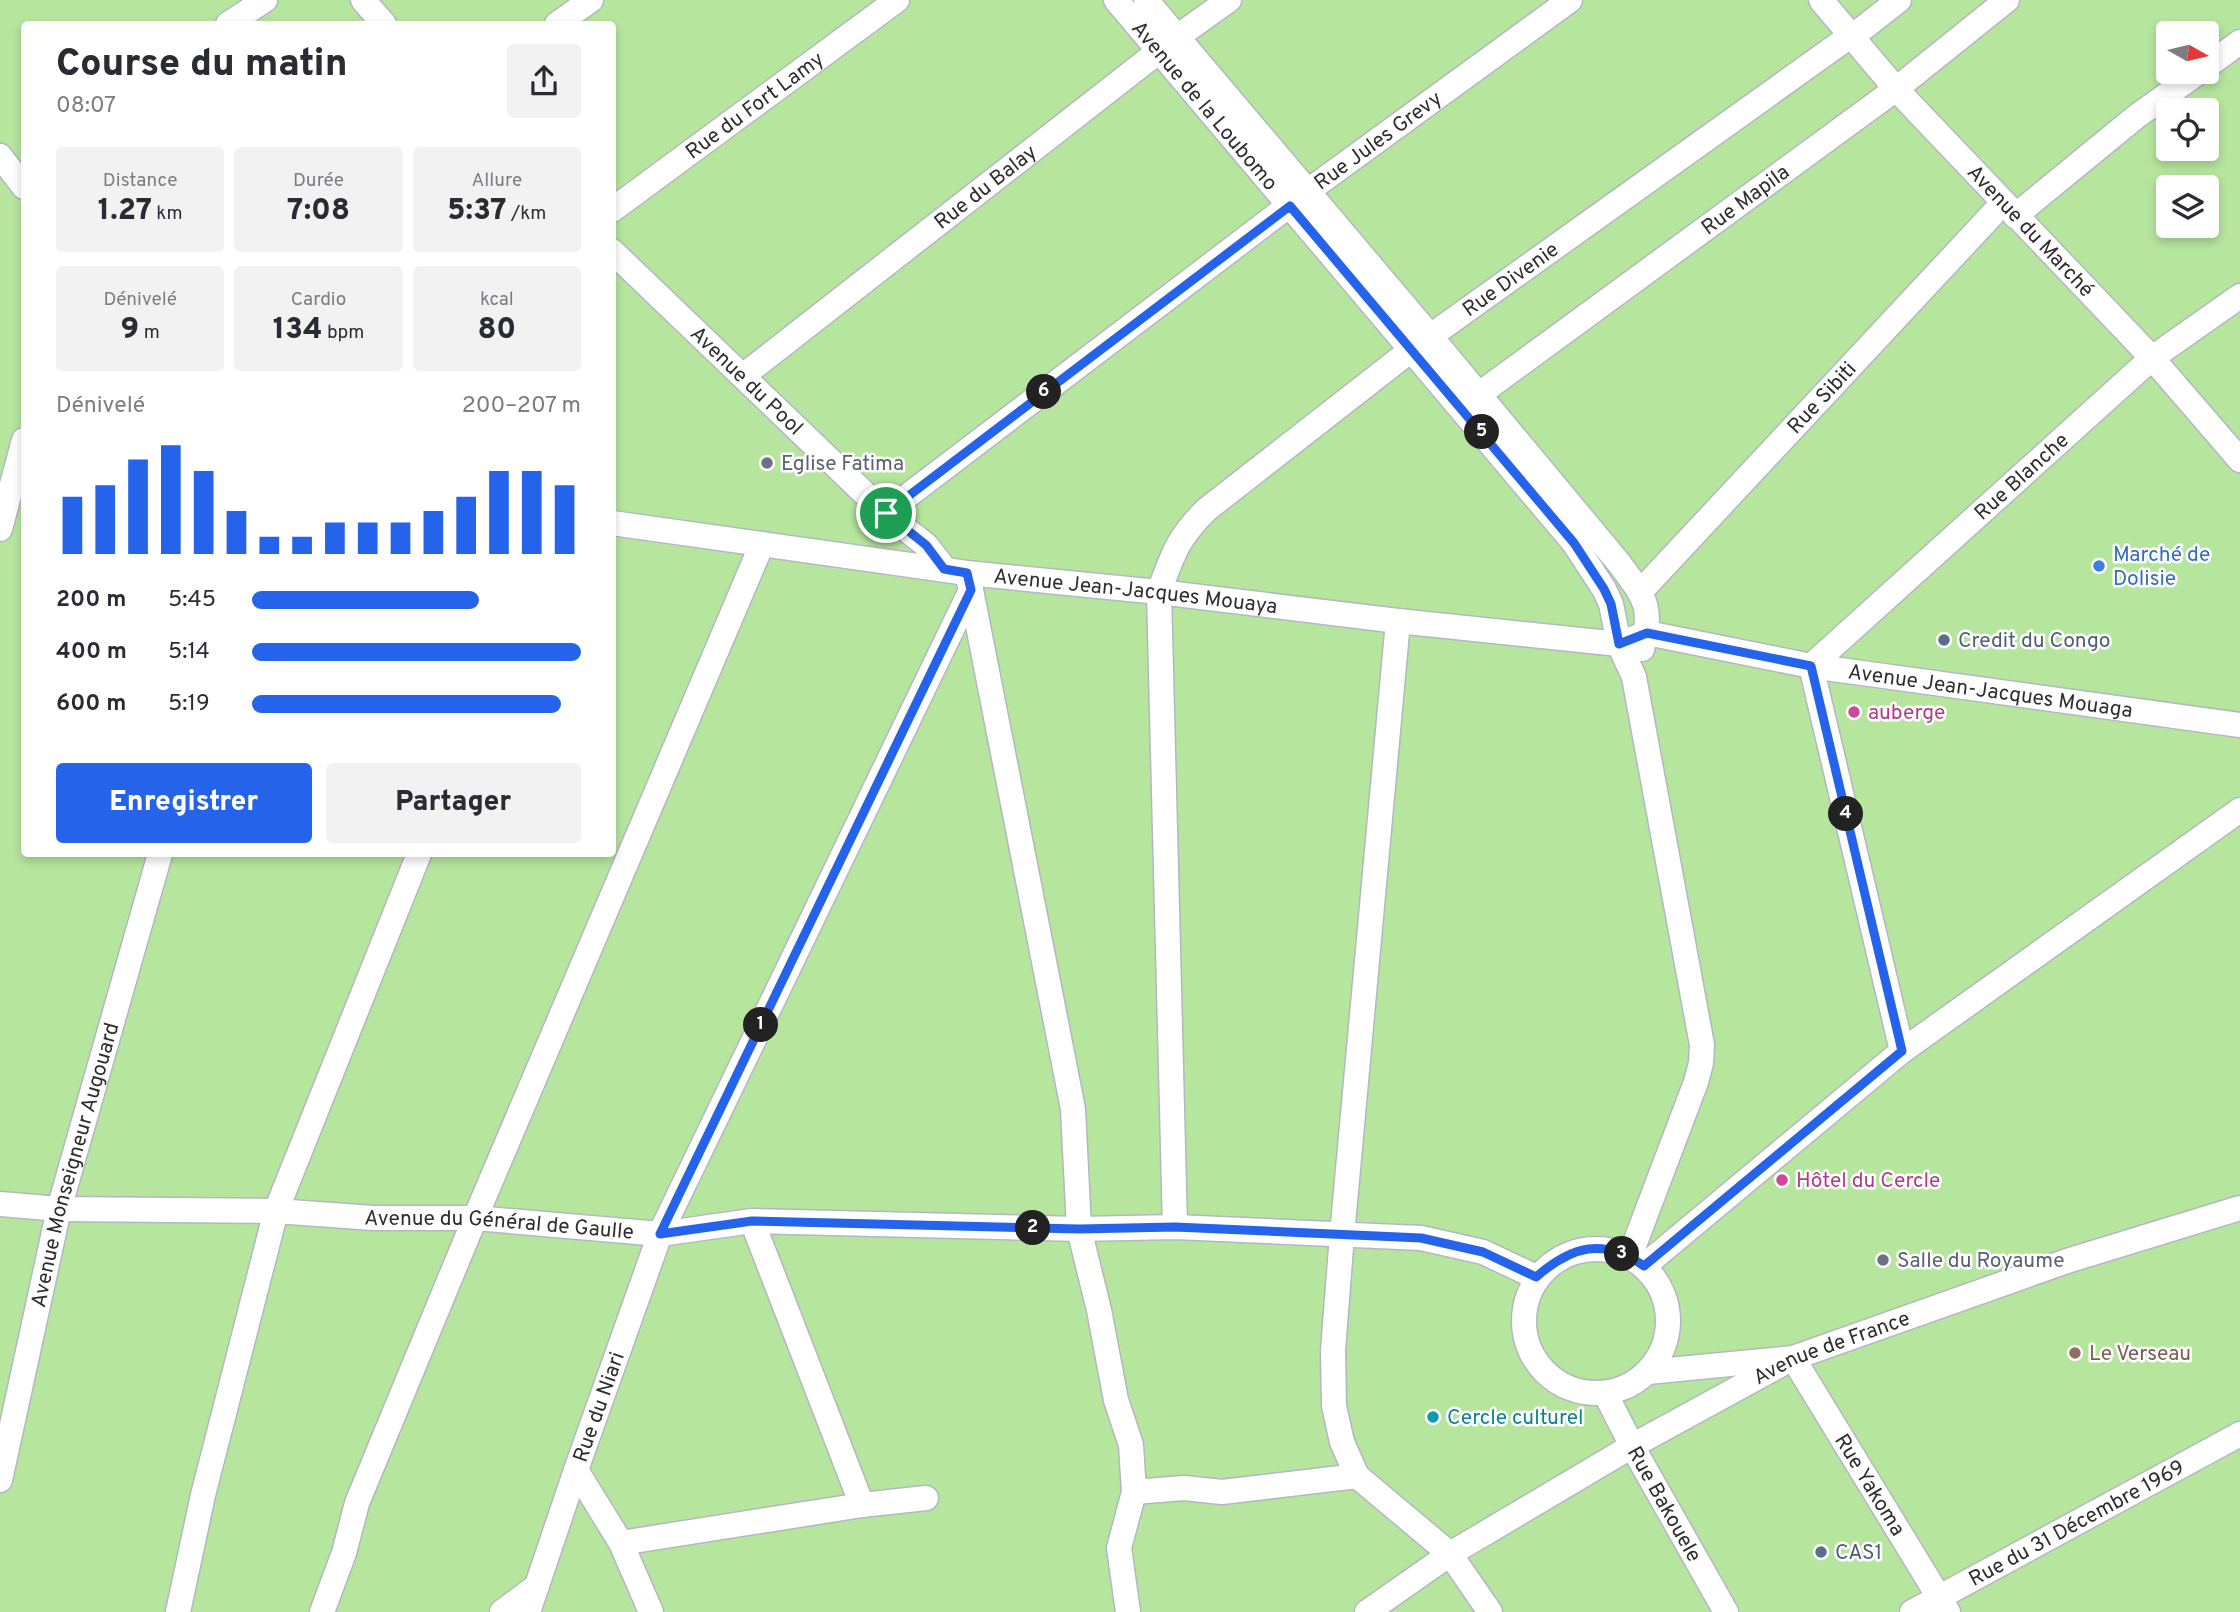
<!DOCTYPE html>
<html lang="fr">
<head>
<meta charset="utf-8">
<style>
  body { margin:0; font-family:Overpass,sans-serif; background:#f2f2f3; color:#2b2b33; height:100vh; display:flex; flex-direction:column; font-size:26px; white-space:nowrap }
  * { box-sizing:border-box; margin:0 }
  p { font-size:23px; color:#7c7c81 }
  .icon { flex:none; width:38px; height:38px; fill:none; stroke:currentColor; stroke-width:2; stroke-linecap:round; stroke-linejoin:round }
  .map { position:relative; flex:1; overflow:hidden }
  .drawer { position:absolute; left:21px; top:21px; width:595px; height:836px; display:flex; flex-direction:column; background:#fff; border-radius:7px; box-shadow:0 4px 10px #0003 }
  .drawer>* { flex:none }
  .needle { width:46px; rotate:98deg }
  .controls { position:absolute; left:2156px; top:21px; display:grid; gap:14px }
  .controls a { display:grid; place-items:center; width:63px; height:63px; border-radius:7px; background:#fff; box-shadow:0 4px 10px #0003; font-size:35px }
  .pin { position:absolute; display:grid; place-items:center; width:60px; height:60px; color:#fff; margin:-30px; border:4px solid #fff; border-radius:50%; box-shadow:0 2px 7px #0007 }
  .km { position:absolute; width:35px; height:35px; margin:-18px; border-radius:50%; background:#222; color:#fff; font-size:19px; line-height:35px; text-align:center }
  .round { display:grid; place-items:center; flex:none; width:74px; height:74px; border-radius:7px; background:#f2f2f3 }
  .head { display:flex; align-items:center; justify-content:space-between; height:119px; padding:0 35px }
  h1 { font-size:38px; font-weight:800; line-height:52px }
  .figures { display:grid; grid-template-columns:repeat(3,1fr); gap:10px; height:119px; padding:7px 35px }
  .figures div { display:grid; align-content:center; border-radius:7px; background:#f2f2f3; text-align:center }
  .figures b { font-size:30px; font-weight:800 }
  .figures small { font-size:19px; font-weight:400 }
  .figures p { font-size:19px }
  .chart { height:196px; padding:14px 35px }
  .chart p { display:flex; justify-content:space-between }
  .chart svg { width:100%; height:126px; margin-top:7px; stroke:#2563eb; stroke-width:6 }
  .button { display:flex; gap:14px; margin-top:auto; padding:14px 35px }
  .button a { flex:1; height:80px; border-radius:7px; background:#2563eb; color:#fff; font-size:28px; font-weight:800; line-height:80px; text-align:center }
  .button a+a { background:#f2f2f3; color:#2b2b33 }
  ul { padding:0 35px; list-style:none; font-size:23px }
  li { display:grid; grid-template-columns:112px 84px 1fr; align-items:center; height:52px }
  li i { height:18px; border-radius:9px; background:#2563eb }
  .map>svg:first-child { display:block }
  .green { fill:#b6e59e; fill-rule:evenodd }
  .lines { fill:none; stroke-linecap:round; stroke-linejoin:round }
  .minor-casing { stroke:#b4b7c1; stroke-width:27 }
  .minor { stroke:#fff; stroke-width:24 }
  .route-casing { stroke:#fff; stroke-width:14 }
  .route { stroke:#2563eb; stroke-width:9 }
  .worship-dot { fill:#6b7280; stroke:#fff; stroke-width:2.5 }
  .shop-dot { fill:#3f7fe0; stroke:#fff; stroke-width:2.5 }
  .service-dot { fill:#5c6f8a; stroke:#fff; stroke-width:2.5 }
  .hotel-dot { fill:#d1479c; stroke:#fff; stroke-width:2.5 }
  .education-dot { fill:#8d6e63; stroke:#fff; stroke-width:2.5 }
  .culture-dot { fill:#0f9aa8; stroke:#fff; stroke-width:2.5 }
  .labels { text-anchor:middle; stroke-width:5; stroke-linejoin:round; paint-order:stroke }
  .street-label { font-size:21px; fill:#2e2e2e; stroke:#fff }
  .worship-label { font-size:21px; fill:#5b616d; stroke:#fff; text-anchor:start }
  .shop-label { font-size:21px; fill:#366cbe; stroke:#fff; text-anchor:start }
  .service-label { font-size:21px; fill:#4e5e75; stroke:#fff; text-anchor:start }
  .hotel-label { font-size:21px; fill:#b23c85; stroke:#fff; text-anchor:start }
  .education-label { font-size:21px; fill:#785e54; stroke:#fff; text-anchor:start }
  .culture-label { font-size:21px; fill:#0d838f; stroke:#fff; text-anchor:start }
</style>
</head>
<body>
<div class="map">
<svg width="2240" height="1612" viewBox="0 0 2240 1612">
  <rect width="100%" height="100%" fill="#efe9e1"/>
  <!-- green -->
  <path class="green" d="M0,0H2240V1612H0ZM24,24H612V854H24ZM2168,33H2207V72H2168ZM2168,110H2207V149H2168ZM2168,187H2207V226H2168Z"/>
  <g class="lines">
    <defs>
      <g id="minor">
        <path d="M363,0L384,24"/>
        <path id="s1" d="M1116,0L1574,543L1604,589L1611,604L1619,644L1634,677L1702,1045L1701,1063L1696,1082L1630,1256"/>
        <path d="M1146,0L1431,337L1619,563C1644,597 1654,606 1642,649"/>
        <path id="s2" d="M1821,0L1896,89L2152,358L2240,460"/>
        <path d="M228,24L265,0"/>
        <path d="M557,24L591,0"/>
        <path d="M2207,66L2240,42"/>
        <path d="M0,156L24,187"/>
        <path id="s3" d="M612,210L897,0"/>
        <path d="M2015,216L2137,116L2199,72"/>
        <path id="s4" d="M612,251L885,513L926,545L944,568"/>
        <path id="s5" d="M744,375L1177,37L1229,0"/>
        <path id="s6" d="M1478,395L1896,89L2007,0"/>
        <path id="s7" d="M885,513L1308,191L1570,0"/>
        <path id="s8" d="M612,523L967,573L1159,592L1398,621L1619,644L1647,633L1811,666L2240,725"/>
        <path d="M0,529L24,440"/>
        <path d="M971,590L1073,1109L1079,1229L1099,1310L1116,1400L1131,1445L1134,1492L1119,1548L1128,1612"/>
        <path id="s9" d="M1640,592L2003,203"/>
        <path d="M1398,621L1342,1235L1333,1350L1334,1406L1342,1442L1357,1476L1450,1554L1490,1612"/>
        <path id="s10" d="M1902,1051L1811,666L2152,358L2240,296"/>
        <path id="s11" d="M0,1204L59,1209L276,1211L373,1218H475L660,1234L752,1221L1079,1229L1175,1227L1421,1238L1483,1252L1536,1277"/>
        <path d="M752,1221L862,1505"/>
        <path id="s12" d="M1175,1227L1159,592C1173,554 1177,539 1206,510L1411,350L1846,39L1853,36L1899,0"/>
        <circle cx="1596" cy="1321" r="72"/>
        <path d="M1644,1266L1902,1051L2240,810"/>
        <path id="s13" d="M1648,1372L1793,1358L1948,1612"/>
        <path id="s14" d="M1605,1393L1632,1446L1726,1612"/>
        <path id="s15" d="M0,1480L59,1209L160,854"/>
        <path d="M1134,1492L1184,1488L1222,1492L1357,1476"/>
        <path d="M621,1543L862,1505L926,1498"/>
        <path d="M178,1612L203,1495L276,1211L419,854"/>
        <path d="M322,1612L344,1553L357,1503L475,1218L762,544"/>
        <path d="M502,1612L537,1586"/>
        <path d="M528,1612L576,1470"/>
        <path id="s16" d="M651,1612L621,1543L576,1470L660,1234L971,590L967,573"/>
        <path id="s17" d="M1367,1612L1450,1554L1632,1446L1793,1358L2067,1261L2240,1208"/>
        <path id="s18" d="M1912,1612L2240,1434"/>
      </g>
    </defs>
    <!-- minor casing -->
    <use href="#minor" class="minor-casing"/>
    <!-- minor -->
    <use href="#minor" class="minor"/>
  </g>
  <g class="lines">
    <defs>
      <path id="route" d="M1290,206L1574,543L1604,589L1611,604L1619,644L1647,633L1811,666L1902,1051L1644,1266C1603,1237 1572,1246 1536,1277L1483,1252L1421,1238L1175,1227L1079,1229L752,1221L660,1234L971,590L967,573L944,569L926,545L886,513Z"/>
    </defs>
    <!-- route casing -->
    <use href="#route" class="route-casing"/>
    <!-- route -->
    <use href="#route" class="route"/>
  </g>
  <!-- markers -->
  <g class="worship-dot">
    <circle cx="767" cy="463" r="7"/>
    <circle cx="1883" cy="1260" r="7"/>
  </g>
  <circle class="shop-dot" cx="2099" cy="566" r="7"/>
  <g class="service-dot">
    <circle cx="1944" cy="640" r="7"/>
    <circle cx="1821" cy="1552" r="7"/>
  </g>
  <g class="hotel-dot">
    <circle cx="1854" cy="712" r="7"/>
    <circle cx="1782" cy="1180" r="7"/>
  </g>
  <circle class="education-dot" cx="2075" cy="1353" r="7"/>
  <circle class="culture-dot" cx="1433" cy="1417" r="7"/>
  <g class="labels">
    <!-- street labels -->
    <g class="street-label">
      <text dy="7" stroke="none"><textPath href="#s3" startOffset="177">Rue du Fort Lamy</textPath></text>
      <text dy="7" stroke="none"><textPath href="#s1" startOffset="138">Avenue de la Loubomo</textPath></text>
      <text dy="7" stroke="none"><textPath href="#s7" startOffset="618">Rue Jules Grevy</textPath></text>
      <text dy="7" stroke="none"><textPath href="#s5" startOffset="306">Rue du Balay</textPath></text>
      <text dy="7" stroke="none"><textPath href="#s6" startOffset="331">Rue Mapila</textPath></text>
      <text dy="7" stroke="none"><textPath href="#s2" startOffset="312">Avenue du Marché</textPath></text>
      <text dy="7" stroke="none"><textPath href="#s12" startOffset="1113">Rue Divenie</textPath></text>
      <text dy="7" stroke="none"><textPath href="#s4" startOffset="187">Avenue du Pool</textPath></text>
      <text dy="7" stroke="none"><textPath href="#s9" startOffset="266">Rue Sibiti</textPath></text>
      <text dy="7" stroke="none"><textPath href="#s10" startOffset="679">Rue Blanche</textPath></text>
      <text dy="7" stroke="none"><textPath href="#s8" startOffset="528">Avenue Jean-Jacques Mouaya</textPath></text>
      <text dy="7" stroke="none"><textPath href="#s8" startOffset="1393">Avenue Jean-Jacques Mouaga</textPath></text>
      <text dy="7" stroke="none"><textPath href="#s15" startOffset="324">Avenue Monseigneur Augouard</textPath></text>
      <text dy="7" stroke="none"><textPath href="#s11" startOffset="500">Avenue du Général de Gaulle</textPath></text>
      <text dy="7" stroke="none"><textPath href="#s17" startOffset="536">Avenue de France</textPath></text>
      <text dy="7" stroke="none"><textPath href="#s16" startOffset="228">Rue du Niari</textPath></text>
      <text dy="7" stroke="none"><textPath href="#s13" startOffset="294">Rue Yakoma</textPath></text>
      <text dy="7" stroke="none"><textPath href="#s14" startOffset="126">Rue Bakouele</textPath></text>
      <text dy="7" stroke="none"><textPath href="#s18" startOffset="187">Rue du 31 Décembre 1969</textPath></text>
    </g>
    <!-- worship labels -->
    <g class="worship-label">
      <text x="781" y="470">Eglise Fatima</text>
      <text x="1897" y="1267">Salle du Royaume</text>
    </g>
    <!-- shop labels -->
    <g class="shop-label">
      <text x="2113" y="561">Marché de<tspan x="2113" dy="24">Dolisie</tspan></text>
    </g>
    <!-- service labels -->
    <g class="service-label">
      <text x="1958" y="647">Credit du Congo</text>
      <text x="1835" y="1559">CAS1</text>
    </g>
    <!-- hotel labels -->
    <g class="hotel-label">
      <text x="1868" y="719">auberge</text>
      <text x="1796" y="1187">Hôtel du Cercle</text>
    </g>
    <!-- education labels -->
    <g class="education-label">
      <text x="2089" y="1360">Le Verseau</text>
    </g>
    <!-- culture labels -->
    <g class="culture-label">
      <text x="1447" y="1424">Cercle culturel</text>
    </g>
  </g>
</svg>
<div class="controls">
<a><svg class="needle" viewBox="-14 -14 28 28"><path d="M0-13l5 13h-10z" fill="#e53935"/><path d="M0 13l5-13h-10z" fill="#7c7c81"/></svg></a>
<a><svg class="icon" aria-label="locate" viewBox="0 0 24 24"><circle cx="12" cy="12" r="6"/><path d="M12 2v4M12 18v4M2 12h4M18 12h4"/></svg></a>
<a><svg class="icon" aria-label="layers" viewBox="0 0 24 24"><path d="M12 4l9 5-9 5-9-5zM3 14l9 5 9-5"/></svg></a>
</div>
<div class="pin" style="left:886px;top:513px;background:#1e9e55"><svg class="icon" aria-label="arrive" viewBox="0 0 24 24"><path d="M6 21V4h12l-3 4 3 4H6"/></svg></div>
<b class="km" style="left:761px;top:1025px">1</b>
<b class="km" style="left:1033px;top:1228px">2</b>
<b class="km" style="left:1622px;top:1254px">3</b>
<b class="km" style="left:1846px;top:814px">4</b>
<b class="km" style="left:1482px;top:432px">5</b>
<b class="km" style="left:1044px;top:392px">6</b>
<section class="drawer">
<div class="head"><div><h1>Course du matin</h1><p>08:07</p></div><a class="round"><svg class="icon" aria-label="share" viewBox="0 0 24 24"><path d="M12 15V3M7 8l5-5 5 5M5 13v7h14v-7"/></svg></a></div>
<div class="figures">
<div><p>Distance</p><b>1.27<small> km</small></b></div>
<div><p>Durée</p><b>7:08</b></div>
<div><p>Allure</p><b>5:37<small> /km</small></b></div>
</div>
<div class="figures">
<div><p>Dénivelé</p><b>9<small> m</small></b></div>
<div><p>Cardio</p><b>134<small> bpm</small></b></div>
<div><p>kcal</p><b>80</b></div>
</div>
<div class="chart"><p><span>Dénivelé</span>200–207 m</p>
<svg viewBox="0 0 160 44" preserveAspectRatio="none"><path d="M5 44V24M15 44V20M25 44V11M35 44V6M45 44V15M55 44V29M65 44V38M75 44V38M85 44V33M95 44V33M105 44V33M115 44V29M125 44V24M135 44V15M145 44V15M155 44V20"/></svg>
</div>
<ul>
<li><b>200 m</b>5:45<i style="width:69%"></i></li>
<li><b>400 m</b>5:14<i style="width:100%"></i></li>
<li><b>600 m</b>5:19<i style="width:94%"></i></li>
</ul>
<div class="button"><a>Enregistrer</a><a>Partager</a></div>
</section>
</div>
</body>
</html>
